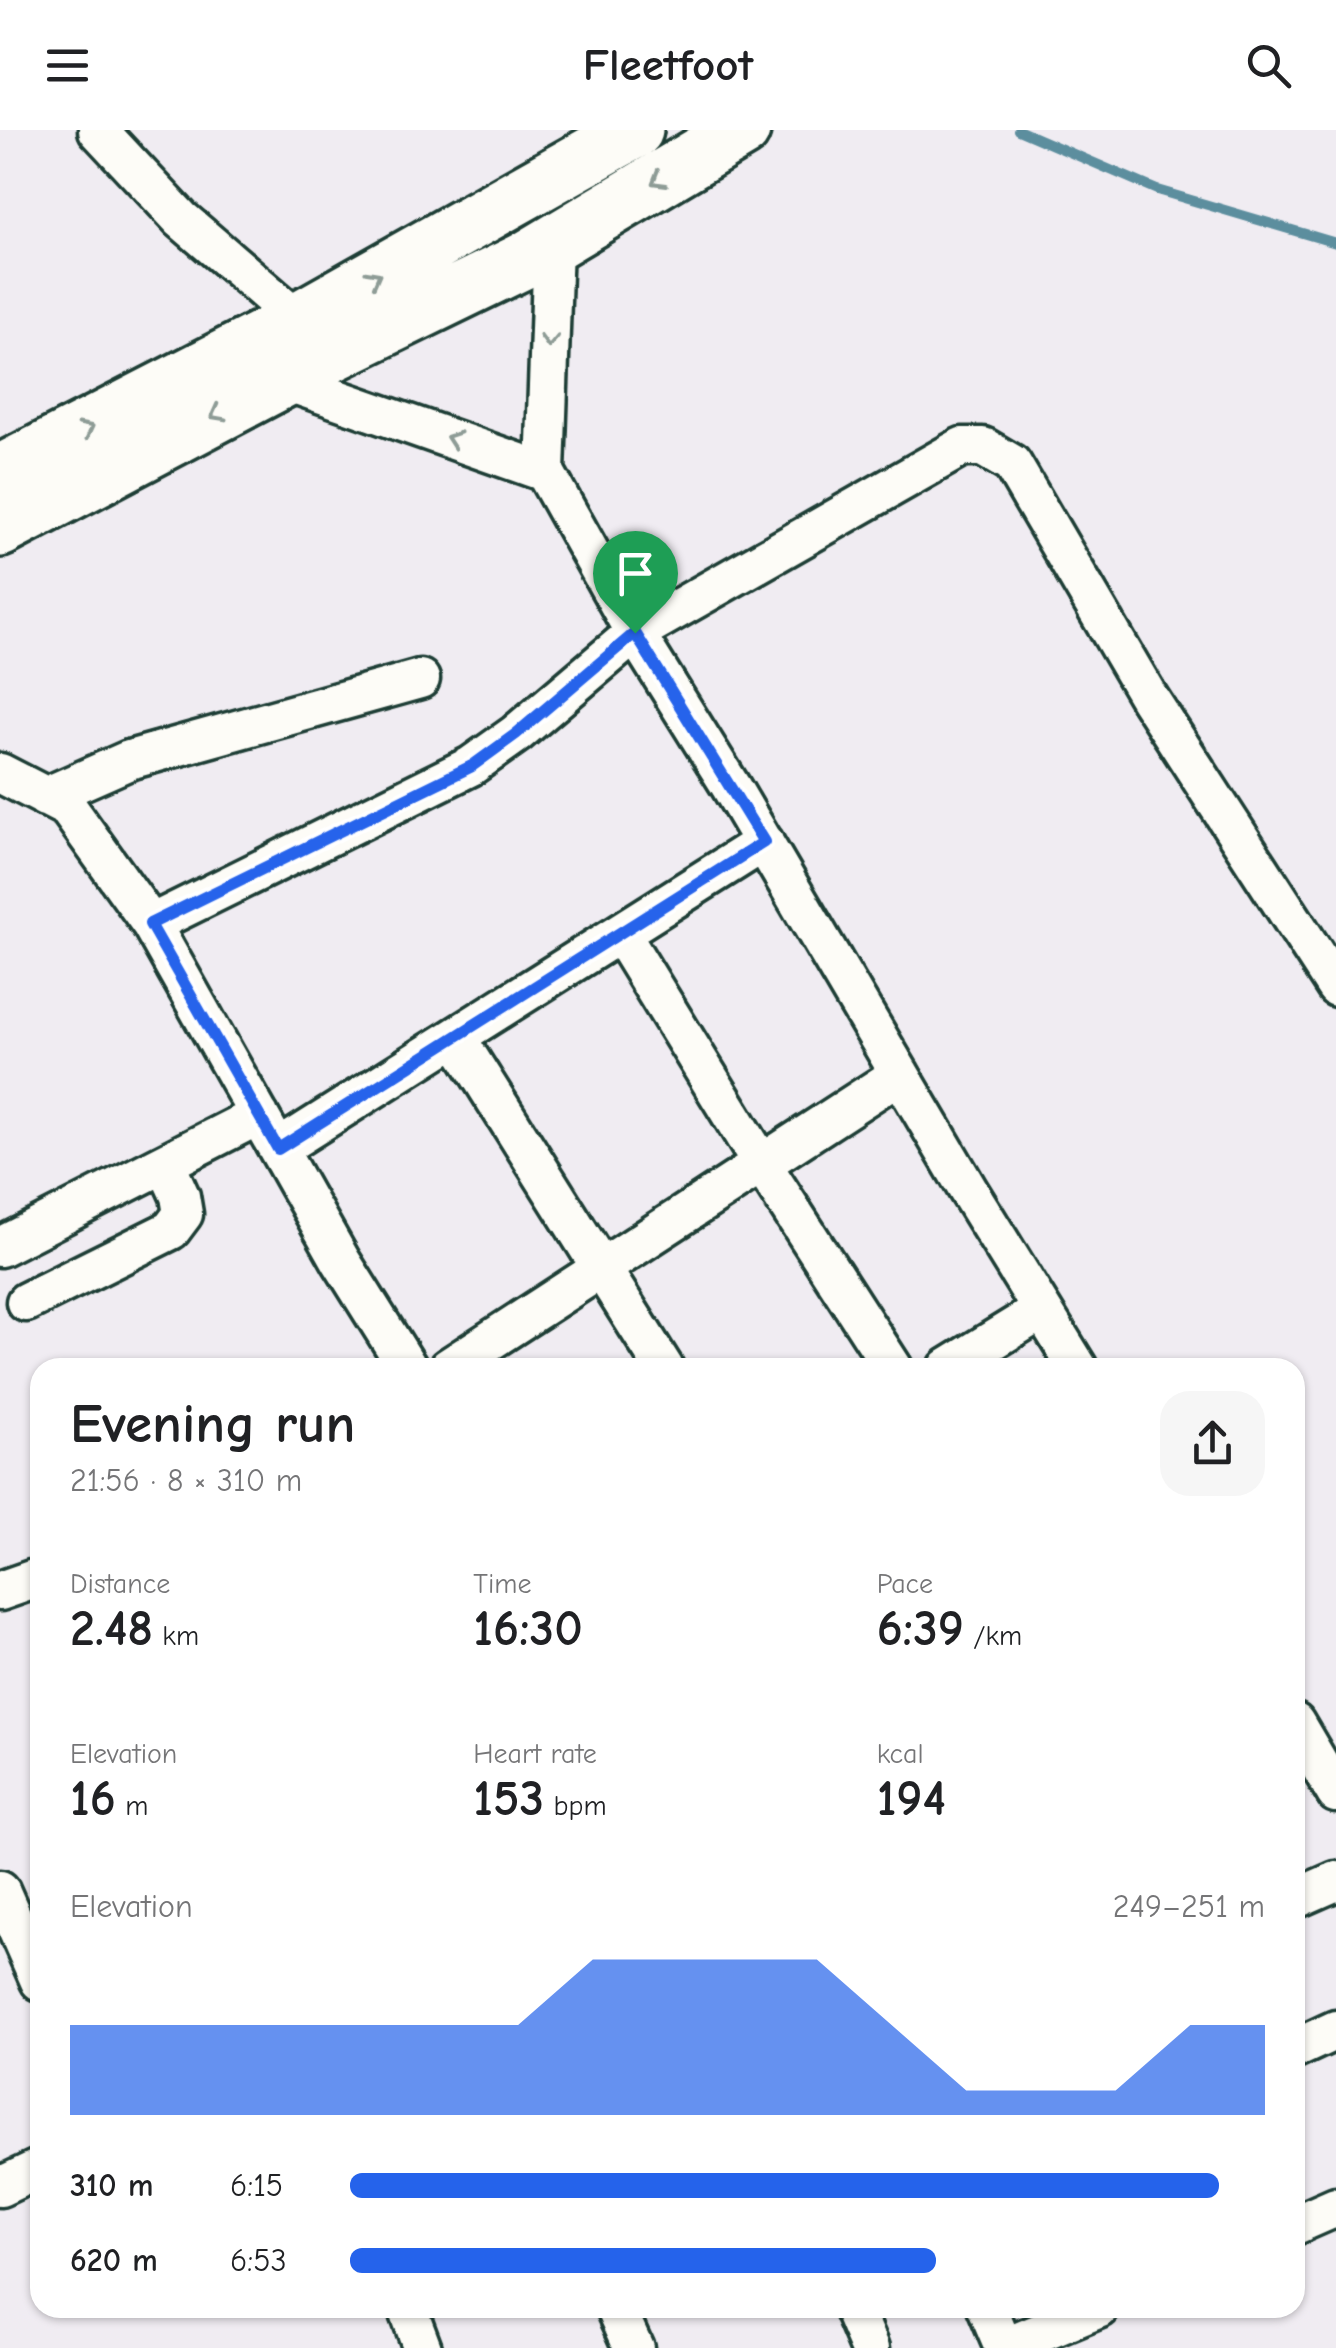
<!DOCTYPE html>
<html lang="en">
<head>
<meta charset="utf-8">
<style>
  body { margin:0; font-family:"Comic Neue",sans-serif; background:#f6f6f6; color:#202124; height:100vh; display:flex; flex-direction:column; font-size:38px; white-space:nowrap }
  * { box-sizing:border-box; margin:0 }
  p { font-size:32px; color:#757577 }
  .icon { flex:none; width:55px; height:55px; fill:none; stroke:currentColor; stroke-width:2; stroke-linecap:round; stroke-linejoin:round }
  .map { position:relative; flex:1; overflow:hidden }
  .sheet { position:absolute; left:30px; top:1228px; width:1275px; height:960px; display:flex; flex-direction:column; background:#fff; border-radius:30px; box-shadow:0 2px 8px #0004 }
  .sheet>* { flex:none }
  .pin { position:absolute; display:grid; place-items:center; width:85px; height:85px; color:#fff; margin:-102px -42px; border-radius:50% 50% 50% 0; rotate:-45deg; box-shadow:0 0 10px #0007 }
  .pin .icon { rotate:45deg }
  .round { display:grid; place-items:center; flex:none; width:105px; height:105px; border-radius:30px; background:#f6f6f6 }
  .summary { display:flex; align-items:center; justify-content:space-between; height:170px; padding:0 40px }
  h1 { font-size:55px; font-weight:700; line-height:75px }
  .figures { display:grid; grid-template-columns:repeat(3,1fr); gap:15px; height:170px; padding:10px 40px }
  .figures div { display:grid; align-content:center }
  .figures b { font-size:50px; font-weight:700 }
  .figures small { font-size:28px; font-weight:400 }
  .figures p { font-size:28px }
  .chart { height:280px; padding:20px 40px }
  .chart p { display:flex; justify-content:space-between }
  .chart svg { width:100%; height:180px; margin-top:10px; fill:#2563eb; opacity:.7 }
  ul { padding:0 40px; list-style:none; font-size:32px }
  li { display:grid; grid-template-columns:160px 120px 1fr; align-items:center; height:75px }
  li i { height:25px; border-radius:12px; background:#2563eb }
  header { display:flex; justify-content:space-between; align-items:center; height:130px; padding:0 40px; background:#fff; font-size:45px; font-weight:700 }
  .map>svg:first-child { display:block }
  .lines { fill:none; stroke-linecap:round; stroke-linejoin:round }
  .stream { stroke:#5c8e9e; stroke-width:10 }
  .street-casing { stroke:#1f3d34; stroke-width:45 }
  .secondary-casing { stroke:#1f3d34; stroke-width:62 }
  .street { stroke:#fdfcf7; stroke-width:38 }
  .secondary { stroke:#fdfcf7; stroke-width:55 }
  .oneway { stroke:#8e9c96 }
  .route-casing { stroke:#fff; stroke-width:20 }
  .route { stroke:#2563eb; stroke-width:12 }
</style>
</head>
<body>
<header><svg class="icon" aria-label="menu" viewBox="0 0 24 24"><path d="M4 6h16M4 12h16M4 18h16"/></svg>Fleetfoot<svg class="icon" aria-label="search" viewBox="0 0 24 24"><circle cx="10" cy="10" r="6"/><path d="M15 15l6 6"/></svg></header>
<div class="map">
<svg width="1336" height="2218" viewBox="0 0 1336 2218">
  <rect width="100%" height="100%" fill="#f0ecf2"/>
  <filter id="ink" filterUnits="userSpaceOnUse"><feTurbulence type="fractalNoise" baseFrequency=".01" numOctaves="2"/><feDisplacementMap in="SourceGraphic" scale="20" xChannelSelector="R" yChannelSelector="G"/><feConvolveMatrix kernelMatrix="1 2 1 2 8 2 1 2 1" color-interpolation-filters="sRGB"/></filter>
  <g filter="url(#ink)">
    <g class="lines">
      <!-- stream -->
      <path class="stream" d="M1018,0L1157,60L1336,113"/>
      <defs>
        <path id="street" d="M98,0L181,89L315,204
          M553,114L545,342L635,503L731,657L968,1060L1078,1238
          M283,250L545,342
          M0,643L68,678L151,794L341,1131L408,1238
          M45,667L129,630L420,549
          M151,794L471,636L516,604L635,503L962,317H983L1012,334L1149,568L1336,857
          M620,803L761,1033L893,1238
          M456,907L664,1238
          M278,1019L764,712
          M0,1117L259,985
          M26,1172L171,1100L183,1084L180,1066L165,1033
          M448,1238L900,944
          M948,1238L1042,1180
          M0,1461L40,1447
          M1295,1593L1336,1663
          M0,1760L40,1851
          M1295,1769L1336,1751
          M1295,1919L1336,1900
          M0,2057L40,2038
          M1295,2095L1336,2077
          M407,2178L422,2218
          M616,2178L634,2218
          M853,2178L870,2218
          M987,2178L1004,2218
          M1004,2218L1100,2178"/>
        <path id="secondary" d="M0,343L298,190L635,0
          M0,399L336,222L523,131L742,0"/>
      </defs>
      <!-- street casing -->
      <use href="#street" class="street-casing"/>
      <!-- secondary casing -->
      <use href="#secondary" class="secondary-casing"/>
      <!-- street -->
      <use href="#street" class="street"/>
      <!-- secondary -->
      <use href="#secondary" class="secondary"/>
    </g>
    <!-- one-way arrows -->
    <defs><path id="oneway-chevron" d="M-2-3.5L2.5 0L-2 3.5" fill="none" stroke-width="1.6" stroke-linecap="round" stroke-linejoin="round" transform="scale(2.5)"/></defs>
    <g class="oneway">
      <use href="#oneway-chevron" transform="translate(658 50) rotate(149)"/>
      <use href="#oneway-chevron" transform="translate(374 147) rotate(-29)"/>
      <use href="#oneway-chevron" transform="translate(549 211) rotate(92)"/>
      <use href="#oneway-chevron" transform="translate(217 284) rotate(152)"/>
      <use href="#oneway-chevron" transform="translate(87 299) rotate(-27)"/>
      <use href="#oneway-chevron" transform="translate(453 309) rotate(-161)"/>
    </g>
  </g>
  <g class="lines" filter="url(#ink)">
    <defs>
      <path id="route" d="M635,503L764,712L278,1019L150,794L472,636L516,604Z"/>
    </defs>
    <!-- route casing -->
    <use href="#route" class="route-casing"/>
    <!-- route -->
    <use href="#route" class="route"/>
  </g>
</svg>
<div class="pin" style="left:635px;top:503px;background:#1e9e55"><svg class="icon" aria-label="arrive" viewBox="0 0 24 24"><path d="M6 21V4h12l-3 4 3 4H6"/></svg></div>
<section class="sheet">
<div class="summary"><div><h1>Evening run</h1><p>21:56 · 8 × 310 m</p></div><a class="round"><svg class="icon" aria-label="share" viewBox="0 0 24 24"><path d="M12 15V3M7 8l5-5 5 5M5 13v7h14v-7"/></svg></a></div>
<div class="figures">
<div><p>Distance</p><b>2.48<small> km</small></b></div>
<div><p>Time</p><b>16:30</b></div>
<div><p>Pace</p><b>6:39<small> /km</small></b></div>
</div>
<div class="figures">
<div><p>Elevation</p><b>16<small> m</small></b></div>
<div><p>Heart rate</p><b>153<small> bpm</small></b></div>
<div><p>kcal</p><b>194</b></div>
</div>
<div class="chart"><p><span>Elevation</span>249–251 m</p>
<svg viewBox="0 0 160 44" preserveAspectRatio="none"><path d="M0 44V22L10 22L20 22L30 22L40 22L50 22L60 22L70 6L80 6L90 6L100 6L110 22L120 38L130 38L140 38L150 22L160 22V44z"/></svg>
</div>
<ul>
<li><b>310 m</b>6:15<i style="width:95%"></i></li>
<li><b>620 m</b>6:53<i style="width:64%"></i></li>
</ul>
</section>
</div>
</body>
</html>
